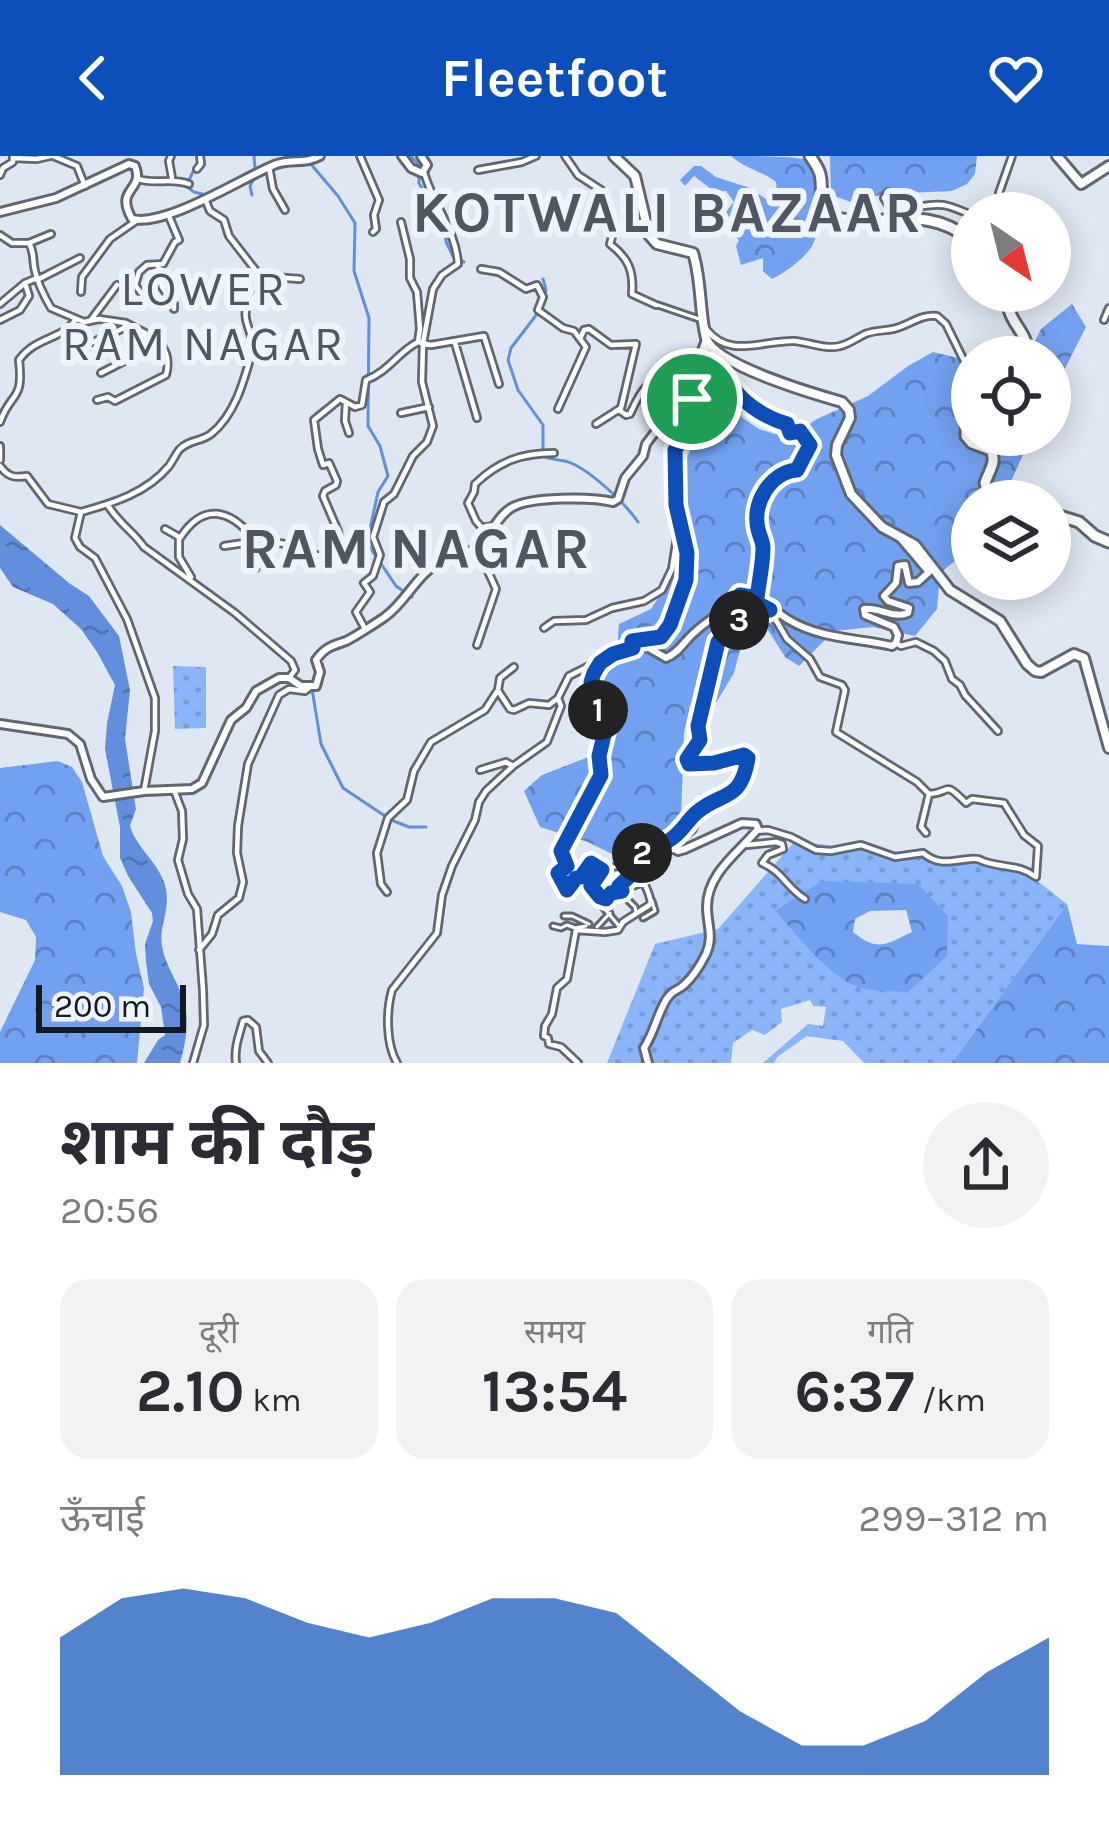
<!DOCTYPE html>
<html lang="hi">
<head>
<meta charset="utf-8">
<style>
  body { margin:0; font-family:Karla,"Noto Sans Devanagari",sans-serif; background:#f2f2f3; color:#2b2b33; height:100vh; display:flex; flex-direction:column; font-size:45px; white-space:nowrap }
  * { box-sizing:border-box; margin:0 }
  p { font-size:39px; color:#7c7c81 }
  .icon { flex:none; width:66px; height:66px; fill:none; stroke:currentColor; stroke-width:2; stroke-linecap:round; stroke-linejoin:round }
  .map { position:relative; height:907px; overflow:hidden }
  .side { display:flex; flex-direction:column; background:#fff; flex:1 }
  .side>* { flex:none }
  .needle { width:78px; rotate:145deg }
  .buttons { position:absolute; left:951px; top:36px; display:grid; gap:24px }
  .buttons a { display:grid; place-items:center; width:120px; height:120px; border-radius:50%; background:#fff; box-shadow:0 6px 30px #0003; font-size:60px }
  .scale { position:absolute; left:36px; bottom:30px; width:150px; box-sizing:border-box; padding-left:12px; border:6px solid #16191d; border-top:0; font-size:33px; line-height:42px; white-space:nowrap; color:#16191d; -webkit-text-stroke:9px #eef4fe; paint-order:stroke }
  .pin { position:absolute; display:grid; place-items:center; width:102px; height:102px; color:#fff; margin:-51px; border:6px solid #fff; border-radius:50%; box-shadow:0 3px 12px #0007 }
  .km { position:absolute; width:60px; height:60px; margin:-30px; border-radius:50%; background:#222; color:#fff; font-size:33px; line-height:60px; text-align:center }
  .round { display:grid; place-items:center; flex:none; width:126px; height:126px; border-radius:63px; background:#f2f2f3 }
  .overview { display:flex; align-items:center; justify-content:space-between; height:204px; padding:0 60px }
  h1 { font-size:66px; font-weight:700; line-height:90px }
  .figures { display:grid; grid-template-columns:repeat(3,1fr); gap:18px; height:204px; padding:12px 60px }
  .figures div { display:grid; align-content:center; border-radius:30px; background:#f2f2f3; text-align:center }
  .figures b { font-size:60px; font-weight:700 }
  .figures small { font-size:33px; font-weight:400 }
  .figures p { font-size:33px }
  .chart { height:336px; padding:24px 60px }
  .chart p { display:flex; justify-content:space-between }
  .chart svg { width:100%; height:216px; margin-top:12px; fill:#0d4fba; opacity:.7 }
  header { display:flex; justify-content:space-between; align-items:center; height:156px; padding:0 60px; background:#0d4fba; color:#fff; font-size:54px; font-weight:700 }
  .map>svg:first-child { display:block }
  .green { fill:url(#green-dots); fill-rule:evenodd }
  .forest { fill:url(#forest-crowns); fill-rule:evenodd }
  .water { fill:url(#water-ripples) }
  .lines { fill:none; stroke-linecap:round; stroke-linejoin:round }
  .stream { stroke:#618fdd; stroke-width:3 }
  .pedestrian-casing { stroke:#606771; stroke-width:9 }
  .minor-casing { stroke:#606771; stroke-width:10 }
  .tertiary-casing { stroke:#606771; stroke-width:12 }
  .secondary-casing { stroke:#606771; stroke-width:14 }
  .primary-casing { stroke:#606771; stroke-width:15 }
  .pedestrian { stroke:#fff; stroke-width:3 }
  .minor { stroke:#fff; stroke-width:4.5 }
  .tertiary { stroke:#fff; stroke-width:6 }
  .secondary { stroke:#fff; stroke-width:8 }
  .primary { stroke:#fff; stroke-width:9 }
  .route-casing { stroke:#fff; stroke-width:24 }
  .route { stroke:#0d4fba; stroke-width:15 }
  .labels { text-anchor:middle; stroke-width:12; stroke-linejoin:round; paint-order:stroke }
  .neighbourhood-label { font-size:48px; letter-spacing:3px; fill:#515761; stroke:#eef4fe }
  .district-label { font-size:57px; font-weight:bold; letter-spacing:3px; fill:#515761; stroke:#eef4fe }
</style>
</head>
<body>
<header><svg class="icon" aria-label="back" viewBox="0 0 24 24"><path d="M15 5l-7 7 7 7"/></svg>Fleetfoot<svg class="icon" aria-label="heart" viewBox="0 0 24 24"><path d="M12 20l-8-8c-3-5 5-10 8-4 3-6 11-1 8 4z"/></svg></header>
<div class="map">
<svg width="1109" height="907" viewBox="0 0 1109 907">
  <defs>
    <pattern id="green-dots" width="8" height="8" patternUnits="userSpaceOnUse" patternTransform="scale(3)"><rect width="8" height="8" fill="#8bb5fa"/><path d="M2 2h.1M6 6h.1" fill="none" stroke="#779bd6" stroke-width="1.8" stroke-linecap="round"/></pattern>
    <pattern id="forest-crowns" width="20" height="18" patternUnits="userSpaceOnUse" patternTransform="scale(3)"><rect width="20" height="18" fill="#73a1f1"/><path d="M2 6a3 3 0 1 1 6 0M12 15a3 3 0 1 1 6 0" fill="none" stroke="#5d82c3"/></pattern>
    <pattern id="water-ripples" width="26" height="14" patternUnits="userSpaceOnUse" patternTransform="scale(3)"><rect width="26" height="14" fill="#618fdd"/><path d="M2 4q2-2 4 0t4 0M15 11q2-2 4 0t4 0" fill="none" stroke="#4f74b3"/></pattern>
  </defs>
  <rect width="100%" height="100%" fill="#dfe7f3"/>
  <!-- green -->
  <path class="green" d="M173,510L206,511V572L175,573Z
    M795,685L1023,714L1067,748L952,907H864L843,885L807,880L777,901L774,907H763L808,868L823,870L826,851L813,850L810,844L781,853L782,866L765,879L752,874L733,887L731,907H607L655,788L718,773ZM918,728L908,836L813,796L776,756Z"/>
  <!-- forest -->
  <path class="forest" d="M731,0C750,0 795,0 808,4C827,16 822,78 810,93C801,105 786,116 772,123L763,115V102L741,109L736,90L739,84L719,64L734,46L726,35L715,36L694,20L685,30L680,24L694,10H701L716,21L747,31L766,43L777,37L776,26C762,15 744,12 731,0Z
    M830,0H977L975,18L967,28L952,35L885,38L851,46L831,39Z
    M1072,148L1086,171L1050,242V201H1027L1041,173Z
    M933,196L966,204L972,212V279H1032L1002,345H972V391L940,417L937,453L915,480L873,471L834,475L799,510L785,501L766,471L744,479L734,517L716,547L690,550L684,577L681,663L656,685L614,699L588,686L540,671L524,635L542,619L591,600L613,567L593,525L623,505L617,496L619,468L651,453L675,415L689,367L679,319L701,272L722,248L759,273L788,282L817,263L868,240L908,210Z
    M58,605L72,611L82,626L103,700L122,730L131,756L136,798L144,832L137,907H0V876L35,804L36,781L26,764L0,756V612Z
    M822,725L918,728L948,760L947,800L908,836C889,835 868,836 851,828C825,815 795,777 775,755ZM906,754L912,776C885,789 878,796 853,776L855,763L870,755Z
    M1067,748L1077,788L1109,790V907H952Z"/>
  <!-- water -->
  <path class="water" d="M0,369L69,427L89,440L119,480L130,534L125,583L136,653L130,670C136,691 156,704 164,726C173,752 158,769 162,790C165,809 177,824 183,842C190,863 186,887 180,907H144L158,884L165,879L161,851L149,828L146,806L145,788L153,765L152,757L128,720L120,702V671L105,593L107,567L115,529L97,496L81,473L53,448L13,431L0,412Z"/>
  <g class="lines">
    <!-- stream -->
    <path class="stream" d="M254,0L255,13
      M304,0L338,40L355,67L354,115L369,162L368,270L380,290L388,320L378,336L367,387L396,430L412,441
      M411,0L419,9V27L445,72L446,86L454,102L464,106
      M194,14L186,30L194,36L206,39
      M252,39L250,30L253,24
      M542,150L546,134L543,123
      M537,158L511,192L508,204L518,234L543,269V300C553,305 562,303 571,307C592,316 625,347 638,366
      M312,533L321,588L343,632L385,660
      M391,664L409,671H426"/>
    <defs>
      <path id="pedestrian" d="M658,149L699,163
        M563,702L567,710L558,718L567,734L576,721H581L591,707L601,713
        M621,734L618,730L632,721
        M627,737L631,731L643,727
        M600,744L603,751L619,770
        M636,756L635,751L627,743V737L623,734L611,737L606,743L600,741L591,731L605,711H627L633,718L637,719
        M564,760H572L589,768
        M643,762L655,755L652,745
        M553,770L561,772L567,769L575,772L586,770
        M597,771L610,757"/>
      <path id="minor" d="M53,0L77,10L85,30
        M171,0L169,5L172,22
        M360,0L379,44L374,59L376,73L373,76
        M565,0L578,19L601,34L612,81L610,88C628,102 634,114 632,138L656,149
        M1012,0L999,37L1002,48L1014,57
        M14,2L37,3L50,0
        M269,11L273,33L285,54
        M197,13L201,8L200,0
        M478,14L522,6L536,0
        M0,19L3,12L13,6V0
        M138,23C158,29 169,21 189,28
        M895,61L884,42L888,36C909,63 915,46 943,49C952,50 963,56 972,59
        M401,66L410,103V122L417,136L420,173L418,186
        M0,79L12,87H29C35,97 32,104 35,115C38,128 44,140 51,152L84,166L99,163L126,167L145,177L152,191L160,188C168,196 169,208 166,219L115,245L108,241L97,244
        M29,87L51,78
        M158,109L162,131L174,148V153
        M481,113L499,116L526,133L537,129L543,141L538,154L563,172L574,175L586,191L558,253
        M260,120L300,123
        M37,124L80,102
        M81,136L82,121L110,83L136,65
        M148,146L135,129L139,116L147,109L163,108L175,86L179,84L168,58
        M0,148L25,127L37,122
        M0,164L20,154L29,140L25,127
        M1104,164L1109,152
        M90,165L117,129
        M707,174C730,203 763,184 794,185C809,186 825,194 840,190C849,188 857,182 865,178C875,174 883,175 893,173C909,170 919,158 937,160L946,168L972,221
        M580,183L584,174L589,173L611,189L636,188L621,252L596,268
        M93,186L124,172L126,167
        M455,187L477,262
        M980,201H985
        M101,217L152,191
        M700,221L727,224C740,246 764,261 787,268L790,277L800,276L810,289L797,314C771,316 752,345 758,373C759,379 763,385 763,392C763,408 759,425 756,441
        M346,246L345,265L349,277
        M619,254L626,259L630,258C634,250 639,238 645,232C663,215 678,228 694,202L699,201
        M401,257L429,251
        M0,266C11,235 24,246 19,204C36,180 63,184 76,163
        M0,290V304
        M0,310C8,321 14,322 27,320L48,348L81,356
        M107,348C119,368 134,376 144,391L235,457L291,505L295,514L289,522
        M493,370L482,372L476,365L468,347L474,336L475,328C499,305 522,297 554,297
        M165,373L179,381V401L191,421
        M180,382C203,346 230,353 254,383L303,391L312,399L336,400L341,397L338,375L323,340L325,335L336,329L337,325L329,307L323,309L318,293L314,264L340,243L355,251L362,249L366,224C388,216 398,196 418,186L431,189L484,180L499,228
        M254,383L256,412
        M224,390L244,387L252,381
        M770,454L787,483L810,503L820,521L842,529L845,534L836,576L917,626L929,638L921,671L926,677
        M364,471L356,456L370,436L364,427L373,420L380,399L373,381L384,346L394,338L413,300L427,286L433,270L422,226L423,187L433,133L442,119L458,108C456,74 432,47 424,16
        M544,472L554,465L586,464L612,452L644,445L662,434L672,413L679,368
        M896,487L901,490L916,486L934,495L945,505L952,523L960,529L965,539L998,575
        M477,489L496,433L482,402L480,388
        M499,536L510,553L514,554L529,547L549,549L558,542
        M480,614L506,606L513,610
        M174,634L182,655L183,683L178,704L188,738L197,753L203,834L204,869L193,907
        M144,635L155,575V542L127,463L95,402L80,391L75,382L81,356C113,347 147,337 169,310C170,309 178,295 179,294C189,283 201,286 211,278C235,259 244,225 252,196C257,178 236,162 251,144C255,139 261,137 264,132L260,120L229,80L224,64L210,55L205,43
        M756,675L768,674L791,681L816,694L831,695L861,689L895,701L923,697C939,710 950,705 970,703C983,702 976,704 989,707C1007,712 1020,709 1036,721L1038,690L1024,679L1004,647L972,643L966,647C942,623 952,637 929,638
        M747,689L776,686L782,688L783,693L768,699L762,707C782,715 786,731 805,743
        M563,702L561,695L601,619L599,600L605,564L598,556L591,526L599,508
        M387,736L381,728L377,697L388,662L407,644L414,615L431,586L485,554L498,534L500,522L514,511
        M199,794L212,778L218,759L239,742L243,726L237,697L238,670L248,608L279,539L289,533L305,535L310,531
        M236,907C234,892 239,880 243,865L248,864L256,871L259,895L268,907
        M397,907C386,888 386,856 392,834L437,777L442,739L452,710L475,664L479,646L486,635L513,610L547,586L561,550L558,542L569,520L613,498L633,492
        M578,907L561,891L549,888L548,882L544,880L545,870L552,858L557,832L567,823L576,774L605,776L618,774L623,766L651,748C650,731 634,717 639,700L678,679L700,654"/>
      <path id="tertiary" d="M402,0L411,12L422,17L427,9L421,0
        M0,56L56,42L129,8L135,10C145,36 114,31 132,63C166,71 240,23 274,9C290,2 304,9 320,0
        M706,194L700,221L687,256L682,282L675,294L676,349L687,397L686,424L670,469L661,481L632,485L633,492L647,491L666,502C680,496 684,485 695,476C708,463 730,453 739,439C762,439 772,454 789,464C821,483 857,482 892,490L896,487L898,479L894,471L865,459L864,453C879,451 894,463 908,457L909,452L888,445L884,440L896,427L898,410L905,409L909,427L918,426L929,416L901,383
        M0,568L68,578L80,588L91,623L103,641L144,635L192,633L202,627L231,564L246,552L256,535L279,522H289L301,530H316L320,516L316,504C325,491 332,490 346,485C351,483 381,464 386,460C406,445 417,419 439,406C452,397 470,400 481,388C492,376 498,360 511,352C530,340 593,341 613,346L618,343L625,322L643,300L646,288L670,256L693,218L706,184
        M648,907L644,892C655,876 659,851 669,840C676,832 676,836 684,829C693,821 701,808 706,798C714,781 707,768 707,751C707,717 739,696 758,673L756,668L742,667L685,693L678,695L674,693V688L692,673L700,654C726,640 743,636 748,602L744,599L714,607L689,608L687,603L700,584L697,570C714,517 704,468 770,454L768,452"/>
      <path id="secondary" d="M614,0L635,20L649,79L657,88L693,97C702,125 699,155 706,182C714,209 814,238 842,246L849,254L850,262L837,289L836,299L851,338L882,371L915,389L950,434L1000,465L1027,508L1035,515L1041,516L1074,498L1084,502L1109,592
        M1057,0L1081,28L1109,10"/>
      <path id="primary" d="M810,0C814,6 818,11 820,18C825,38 813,48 836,62C889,73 920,46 972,84
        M1008,135C1003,168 1032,174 1026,201
        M972,260L966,269V280L972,287L991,294C997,306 989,315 985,327L987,335L1001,345
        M1050,357L1079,366L1095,380L1109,386"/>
    </defs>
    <!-- pedestrian casing -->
    <use href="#pedestrian" class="pedestrian-casing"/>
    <!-- minor casing -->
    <use href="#minor" class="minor-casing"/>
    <!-- tertiary casing -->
    <use href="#tertiary" class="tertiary-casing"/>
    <!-- secondary casing -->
    <use href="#secondary" class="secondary-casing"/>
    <!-- primary casing -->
    <use href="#primary" class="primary-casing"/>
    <!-- pedestrian -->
    <use href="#pedestrian" class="pedestrian"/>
    <!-- minor -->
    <use href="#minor" class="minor"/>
    <!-- tertiary -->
    <use href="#tertiary" class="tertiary"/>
    <!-- secondary -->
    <use href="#secondary" class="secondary"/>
    <!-- primary -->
    <use href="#primary" class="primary"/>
  </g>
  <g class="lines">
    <defs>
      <path id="route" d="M700,221L728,224C740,246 764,261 787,268L790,277L800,275L810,289L797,314C771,316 752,346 758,373C759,379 763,385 763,392C763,408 759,425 757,442L740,439L736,446L749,443L770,454L746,460L718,486L698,570L700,584L687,603L689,608L714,607L744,599L748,602C741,647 721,635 696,657C686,666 681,678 668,685C655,692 643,693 637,707L641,719L632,718L619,730L622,735L611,737L606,743L600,741L591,730L602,714L591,707L581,721L576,722L567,734L558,717L567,710L561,695L601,619L599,600L606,571L605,564L598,556L591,526L594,517L600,507L613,498L633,492L632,485L661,481L670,469L686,424L687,397L676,349L675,294L682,282L687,256Z"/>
    </defs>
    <!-- route casing -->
    <use href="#route" class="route-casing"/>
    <!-- route -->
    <use href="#route" class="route"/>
  </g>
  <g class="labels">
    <!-- neighbourhood labels -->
    <g class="neighbourhood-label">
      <text x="204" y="149">LOWER<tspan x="204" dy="55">RAM NAGAR</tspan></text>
    </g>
    <!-- district labels -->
    <g class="district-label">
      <text x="668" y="76">KOTWALI BAZAAR</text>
      <text x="417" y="412">RAM NAGAR</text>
    </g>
  </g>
</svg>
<div class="buttons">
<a><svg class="needle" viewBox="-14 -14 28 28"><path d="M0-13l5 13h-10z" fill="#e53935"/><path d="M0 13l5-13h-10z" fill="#7c7c81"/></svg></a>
<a><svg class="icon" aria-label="locate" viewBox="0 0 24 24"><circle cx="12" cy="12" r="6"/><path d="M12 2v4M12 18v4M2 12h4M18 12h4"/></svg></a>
<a><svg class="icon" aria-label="layers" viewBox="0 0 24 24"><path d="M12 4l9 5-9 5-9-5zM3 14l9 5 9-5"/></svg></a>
</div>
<div class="scale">200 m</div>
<div class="pin" style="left:692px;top:243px;background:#1e9e55"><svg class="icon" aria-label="arrive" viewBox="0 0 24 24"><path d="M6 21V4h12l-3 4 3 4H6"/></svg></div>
<b class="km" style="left:598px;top:554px">1</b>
<b class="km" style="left:642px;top:697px">2</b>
<b class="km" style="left:739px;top:464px">3</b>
</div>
<section class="side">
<div class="overview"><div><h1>शाम की दौड़</h1><p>20:56</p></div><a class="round"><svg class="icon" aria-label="share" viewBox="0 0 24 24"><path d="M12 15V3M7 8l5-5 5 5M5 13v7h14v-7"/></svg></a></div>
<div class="figures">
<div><p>दूरी</p><b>2.10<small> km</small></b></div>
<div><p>समय</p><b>13:54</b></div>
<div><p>गति</p><b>6:37<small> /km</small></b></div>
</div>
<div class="chart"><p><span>ऊँचाई</span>299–312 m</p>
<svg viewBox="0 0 160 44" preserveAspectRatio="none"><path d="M0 44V16L10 8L20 6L30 8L40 13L50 16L60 13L70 8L80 8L90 11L100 21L110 31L120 38L130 38L140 33L150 23L160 16V44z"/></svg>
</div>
</section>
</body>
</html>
